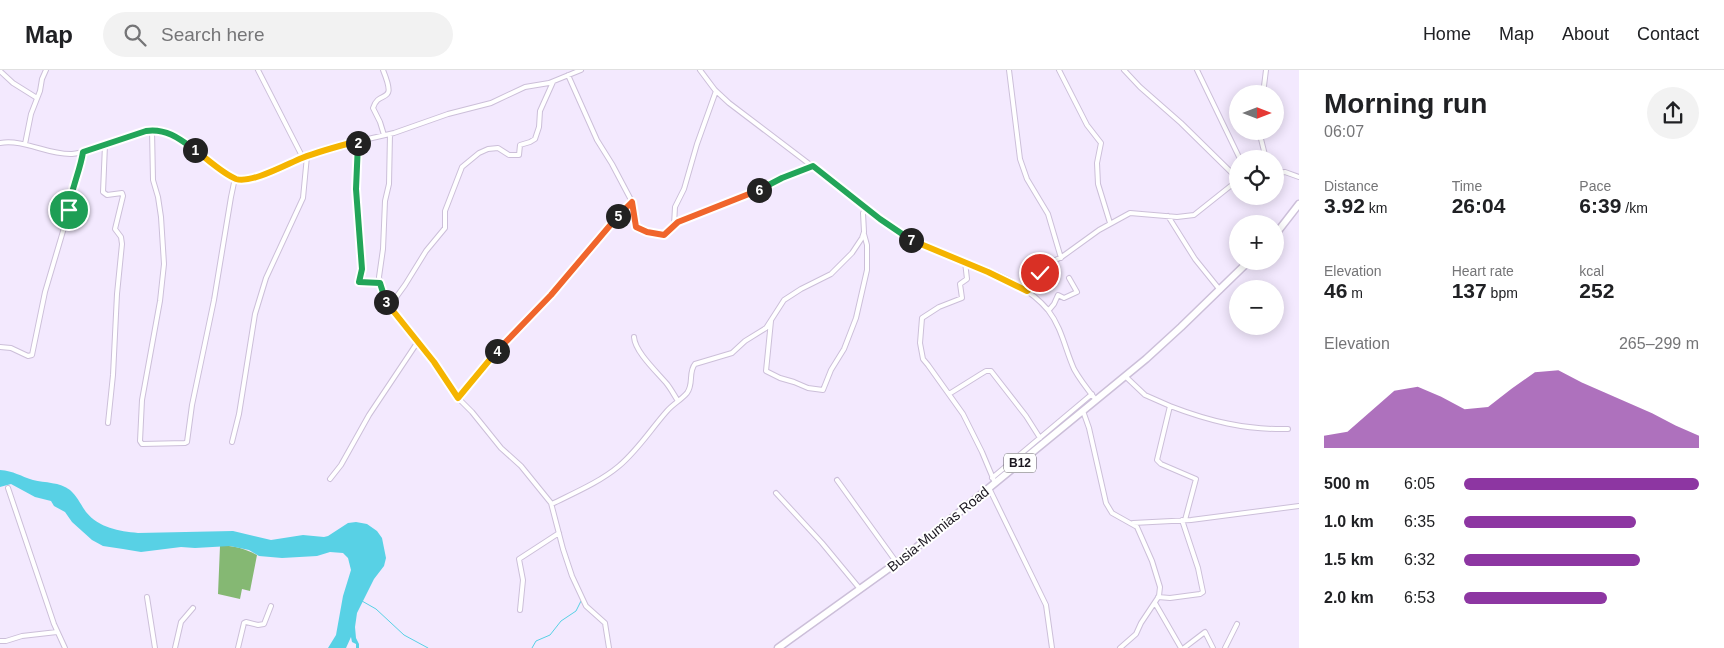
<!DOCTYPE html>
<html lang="en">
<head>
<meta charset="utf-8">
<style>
  body { margin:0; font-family:Helvetica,sans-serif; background:#f2f2f2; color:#202124; height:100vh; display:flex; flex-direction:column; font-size:19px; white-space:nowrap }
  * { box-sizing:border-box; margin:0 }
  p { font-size:16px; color:#757577 }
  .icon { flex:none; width:28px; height:28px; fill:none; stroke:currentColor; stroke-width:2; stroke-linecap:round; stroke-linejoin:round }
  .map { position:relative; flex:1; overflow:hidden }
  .panel { display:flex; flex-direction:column; background:#fff; width:425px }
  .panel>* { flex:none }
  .needle { width:32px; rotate:90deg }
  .fabs { position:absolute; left:1229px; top:15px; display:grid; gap:10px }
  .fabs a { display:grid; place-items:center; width:55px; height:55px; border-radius:50%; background:#fff; box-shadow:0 2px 12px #0003; font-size:25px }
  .pin { position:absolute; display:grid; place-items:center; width:42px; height:42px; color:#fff; margin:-21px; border:2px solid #fff; border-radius:50%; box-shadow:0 1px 5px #0007 }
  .km { position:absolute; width:25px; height:25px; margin:-12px; border-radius:50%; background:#222; color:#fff; font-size:14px; line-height:25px; text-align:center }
  .round { display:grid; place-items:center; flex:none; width:52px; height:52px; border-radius:26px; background:#f2f2f2 }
  .summary { display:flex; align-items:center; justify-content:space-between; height:85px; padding:0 25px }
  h1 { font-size:28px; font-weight:800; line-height:38px }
  .figures { display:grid; grid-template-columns:repeat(3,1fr); gap:8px; height:85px; padding:5px 25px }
  .figures div { display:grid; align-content:center }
  .figures b { font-size:21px; font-weight:800 }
  .figures small { font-size:14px; font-weight:400 }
  .figures p { font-size:14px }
  .chart { height:140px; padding:10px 25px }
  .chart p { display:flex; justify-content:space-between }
  .chart svg { width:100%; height:90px; margin-top:5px; fill:#8d36a2; opacity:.7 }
  ul { padding:0 25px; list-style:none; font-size:16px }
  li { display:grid; grid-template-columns:80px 60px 1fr; align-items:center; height:38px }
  li i { height:12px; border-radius:6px; background:#8d36a2 }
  header { display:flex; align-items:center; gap:30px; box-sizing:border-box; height:70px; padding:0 25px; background:#fff; border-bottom:1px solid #e0e0e0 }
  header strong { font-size:24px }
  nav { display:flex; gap:28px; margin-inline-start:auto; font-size:18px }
  .search { width:350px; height:45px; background:#f2f2f2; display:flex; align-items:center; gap:12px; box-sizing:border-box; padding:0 18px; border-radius:28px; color:#757577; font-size:19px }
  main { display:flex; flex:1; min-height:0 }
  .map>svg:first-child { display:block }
  .forest { fill:#85b873 }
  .water { fill:#58d1e5 }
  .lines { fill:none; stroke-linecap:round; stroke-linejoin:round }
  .stream { stroke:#58d1e5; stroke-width:1 }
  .minor-casing { stroke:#ccbfd9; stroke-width:6 }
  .highway-casing { stroke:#ccbfd9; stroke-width:9 }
  .minor { stroke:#fff; stroke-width:4 }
  .highway { stroke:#fff; stroke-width:6 }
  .split-1-casing { stroke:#fff; stroke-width:10 }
  .split-2-casing { stroke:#fff; stroke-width:10 }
  .split-3-casing { stroke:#fff; stroke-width:10 }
  .split-4-casing { stroke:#fff; stroke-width:10 }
  .split-5-casing { stroke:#fff; stroke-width:10 }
  .split-6-casing { stroke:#fff; stroke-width:10 }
  .split-7-casing { stroke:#fff; stroke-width:10 }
  .split-8-casing { stroke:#fff; stroke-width:10 }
  .split-1 { stroke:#22a559; stroke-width:6 }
  .split-2 { stroke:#f5b400; stroke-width:6 }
  .split-3 { stroke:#22a559; stroke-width:6 }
  .split-4 { stroke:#f5b400; stroke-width:6 }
  .split-5 { stroke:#f0652b; stroke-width:6 }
  .split-6 { stroke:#f0652b; stroke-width:6 }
  .split-7 { stroke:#22a559; stroke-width:6 }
  .split-8 { stroke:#f5b400; stroke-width:6 }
  .labels { text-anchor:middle; stroke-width:4; stroke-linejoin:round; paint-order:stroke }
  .shield { fill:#fff; stroke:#5f5d63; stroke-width:1 }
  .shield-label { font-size:12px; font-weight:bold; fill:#1b1720 }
  .street-label { font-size:14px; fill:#1b1720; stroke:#fff }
</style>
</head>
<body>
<header>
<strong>Map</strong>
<div class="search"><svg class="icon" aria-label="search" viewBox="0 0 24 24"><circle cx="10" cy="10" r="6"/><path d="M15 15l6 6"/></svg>Search here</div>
<nav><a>Home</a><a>Map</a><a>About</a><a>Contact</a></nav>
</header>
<main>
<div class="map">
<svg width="1299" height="578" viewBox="0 0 1299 578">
  <rect width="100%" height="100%" fill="#f3e9fe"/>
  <!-- forest -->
  <path class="forest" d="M220,476C234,475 245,479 257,485L250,521L242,519L240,529L218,524Z"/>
  <!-- water -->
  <path class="water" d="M0,400C14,401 20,406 33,410C45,413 60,412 70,420C77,426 81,435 86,442C99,458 119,461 138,463L233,461L271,470L303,465L324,467L328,466L348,453L356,452L367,454L377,461L382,468L386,488L384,496L374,509L357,543L355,557L356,568L359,574V578H356V574L352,572L351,567L346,578H328L336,565L343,526L351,500L348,488L343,483L330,482L317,486L282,488L259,486L249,480L230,476L195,478L181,477L141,482L123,479L103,476L92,470L72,452L65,442L54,436L51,431L35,427L11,414L0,417Z"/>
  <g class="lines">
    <!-- stream -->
    <path class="stream" d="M362,531L376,539L404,565L428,578
      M532,578L536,571L550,565L561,551L576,541L581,531"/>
    <defs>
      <path id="minor" d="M258,0L303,88
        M383,0C398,37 379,18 373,38L380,52L384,65
        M700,0L715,20L729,33L900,163C945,191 1013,198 1048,240C1062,258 1065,279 1074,299C1080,310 1088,320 1096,330
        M1009,0L1020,89L1027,109L1048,144L1061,188
        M1059,0L1087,55L1101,73L1097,93L1098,114L1110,153
        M1124,0L1140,17L1181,53L1238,109
        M1197,0L1240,89
        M0,1L13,13L37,28
        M568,5L597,70L612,94L630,128L633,139L635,157L653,163L665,164L678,152L764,118L783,108L813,96
        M1263,24L1266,0
        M152,60L153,110L158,127L161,147L164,194L160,231L142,330L140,371L142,374L185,373L187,372L192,335L214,230L231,127L235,108
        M1259,61L1266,89
        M390,64L389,114L385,131L383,179L379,207L383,226L387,235L404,257L436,296L454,324L472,342L501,378L521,396L551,433L563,479L572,506L586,536L605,553L609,578
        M358,71L356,119L362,202L359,212L379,213
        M0,73C25,69 47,85 72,84C92,82 112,72 131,66C139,63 148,60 157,60C182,63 213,96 235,108L245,109L262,105L303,88L342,75L394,63L448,44L491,33L525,17L549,13L581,0
        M25,74L31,44L40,21L42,9L46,0
        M105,75L103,122L107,125L122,123L123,126L115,159L121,167L122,174L117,224L113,305L108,353
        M1275,103L1285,102L1299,107
        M1168,146L1195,189L1220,220
        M674,155L675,137L684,119L697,74L716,21
        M965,192L967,209L960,214L962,228L939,237L922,248L920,273L923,289L928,295L963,344L982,382L995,413
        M1027,221L1042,210L1040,201L1041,198L1063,186L1099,160L1130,143L1177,147L1194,145L1238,110
        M389,237L405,215L426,181L445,158V141L462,97L479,83L488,79L498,78L509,85H519L520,75L530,72L535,69L539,57L540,41L553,12
        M1049,240L1054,234L1058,225L1064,228L1077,222L1069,208
        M771,251L766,301L780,308L794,312L808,318L823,320L831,300L844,279L856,248L867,200V175L864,164
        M634,267C635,282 657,302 667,314C671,319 674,325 678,331
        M0,277L11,278L28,286L32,285L45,222L69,141C71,121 80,102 83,82
        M1125,306L1145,325L1170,336L1157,390L1161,394L1196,409L1185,450
        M949,324L981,304L986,301H991L1026,346L1040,368
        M458,328L493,285L542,234L612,153L632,132
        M1170,336C1209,351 1245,360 1288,359
        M1083,341L1089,358L1106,433L1112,443L1137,457L1152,491L1160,517L1159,526L1141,553L1136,564L1120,578
        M232,372L239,344L255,244L266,208L303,128L307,86
        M992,408L1092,324
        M330,409L341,395L369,345L417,273
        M837,410L897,493
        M8,418L54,554L65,578
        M989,418L1046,535L1052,578
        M776,423L822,473L860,519
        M552,434C574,423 600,412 619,396C638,380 651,359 667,341C673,334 681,330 687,323C694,314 688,302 695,294L732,283L745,271L766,258L784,230L801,219L831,204L852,183L862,168L864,162L863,143L866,137
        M1133,453L1191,450L1299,436
        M147,527L155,578
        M1158,527L1170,528L1200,524L1203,522L1198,498L1182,450
        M1155,533L1181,578
        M520,540L523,510L519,489L559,463
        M0,571H6L22,566L57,562
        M175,578L181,552L193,538
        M238,578L244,553L246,552L258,555L264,554L271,536
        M1184,578L1205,562L1213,578
        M1225,578L1237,554"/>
      <path id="highway" d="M1275,165L1299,134
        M778,578L906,486L1146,289L1181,257L1249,191"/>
    </defs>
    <!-- minor casing -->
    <use href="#minor" class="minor-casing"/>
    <!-- highway casing -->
    <use href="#highway" class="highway-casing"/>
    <!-- minor -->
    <use href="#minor" class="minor"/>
    <!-- highway -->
    <use href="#highway" class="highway"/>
  </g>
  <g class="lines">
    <defs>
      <path id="split-1" d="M69,140C70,121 80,102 83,82L146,61C166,58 180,69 195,80"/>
      <path id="split-2" d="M195,80C206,88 223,104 236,109C251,114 287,94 302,88C320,81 339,76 358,71V73"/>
      <path id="split-3" d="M358,73L356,119L362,199L359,212L380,213L386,232"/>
      <path id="split-4" d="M386,232L434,292L458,328L497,281"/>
      <path id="split-5" d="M497,281L551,225L618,146"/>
      <path id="split-6" d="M618,146L632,132L636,157L647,162L664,165L678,152L759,120"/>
      <path id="split-7" d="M759,120L782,108L813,96L880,149L911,170"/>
      <path id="split-8" d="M911,170L988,202L1027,221L1042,210L1040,203"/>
    </defs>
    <!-- split-1 casing -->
    <use href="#split-1" class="split-1-casing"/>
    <!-- split-2 casing -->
    <use href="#split-2" class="split-2-casing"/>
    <!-- split-3 casing -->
    <use href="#split-3" class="split-3-casing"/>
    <!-- split-4 casing -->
    <use href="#split-4" class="split-4-casing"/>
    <!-- split-5 casing -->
    <use href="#split-5" class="split-5-casing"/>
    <!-- split-6 casing -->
    <use href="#split-6" class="split-6-casing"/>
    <!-- split-7 casing -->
    <use href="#split-7" class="split-7-casing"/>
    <!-- split-8 casing -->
    <use href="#split-8" class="split-8-casing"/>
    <!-- split-1 -->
    <use href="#split-1" class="split-1"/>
    <!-- split-2 -->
    <use href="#split-2" class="split-2"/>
    <!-- split-3 -->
    <use href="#split-3" class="split-3"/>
    <!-- split-4 -->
    <use href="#split-4" class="split-4"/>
    <!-- split-5 -->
    <use href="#split-5" class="split-5"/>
    <!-- split-6 -->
    <use href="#split-6" class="split-6"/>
    <!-- split-7 -->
    <use href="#split-7" class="split-7"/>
    <!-- split-8 -->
    <use href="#split-8" class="split-8"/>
  </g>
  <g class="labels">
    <!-- shield labels -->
    <rect class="shield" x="1004" y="383.5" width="32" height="19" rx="4"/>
    <g class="shield-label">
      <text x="1020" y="397">B12</text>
    </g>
    <!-- street labels -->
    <g class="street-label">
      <text transform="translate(938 459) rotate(-39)" y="5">Busia-Mumias Road</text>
    </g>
  </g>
</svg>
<div class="fabs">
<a><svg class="needle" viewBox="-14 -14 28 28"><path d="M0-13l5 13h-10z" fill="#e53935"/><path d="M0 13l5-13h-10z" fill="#757577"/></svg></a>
<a><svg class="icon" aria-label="locate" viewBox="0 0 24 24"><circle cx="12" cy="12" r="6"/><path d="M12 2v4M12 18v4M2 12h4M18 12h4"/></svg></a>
<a>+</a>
<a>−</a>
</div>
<div class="pin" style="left:69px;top:140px;background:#1e9e55"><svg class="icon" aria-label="arrive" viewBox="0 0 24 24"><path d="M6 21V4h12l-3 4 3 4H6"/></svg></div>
<div class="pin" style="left:1040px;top:203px;background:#d93025"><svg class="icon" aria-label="check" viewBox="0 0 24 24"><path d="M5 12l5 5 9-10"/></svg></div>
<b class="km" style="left:195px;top:80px">1</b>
<b class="km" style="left:358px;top:73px">2</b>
<b class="km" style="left:386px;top:232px">3</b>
<b class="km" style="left:497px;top:281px">4</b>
<b class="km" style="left:618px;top:146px">5</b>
<b class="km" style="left:759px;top:120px">6</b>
<b class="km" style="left:911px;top:170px">7</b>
</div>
<section class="panel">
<div class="summary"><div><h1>Morning run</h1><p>06:07</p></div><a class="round"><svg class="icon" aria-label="share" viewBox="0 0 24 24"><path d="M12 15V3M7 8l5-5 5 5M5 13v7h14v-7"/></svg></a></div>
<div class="figures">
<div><p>Distance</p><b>3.92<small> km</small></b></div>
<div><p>Time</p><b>26:04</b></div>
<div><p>Pace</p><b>6:39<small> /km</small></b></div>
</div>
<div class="figures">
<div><p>Elevation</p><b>46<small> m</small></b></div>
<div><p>Heart rate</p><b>137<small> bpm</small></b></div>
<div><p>kcal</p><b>252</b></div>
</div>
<div class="chart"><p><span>Elevation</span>265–299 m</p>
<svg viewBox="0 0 160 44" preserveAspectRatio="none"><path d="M0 44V38L10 36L20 26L30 16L40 14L50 19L60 25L70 24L80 15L90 7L100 6L110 12L120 17L130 22L140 27L150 33L160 38V44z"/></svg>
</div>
<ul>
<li><b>500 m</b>6:05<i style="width:100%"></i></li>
<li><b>1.0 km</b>6:35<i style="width:73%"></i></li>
<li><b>1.5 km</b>6:32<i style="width:75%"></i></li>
<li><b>2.0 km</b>6:53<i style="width:61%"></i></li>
</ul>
</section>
</main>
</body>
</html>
